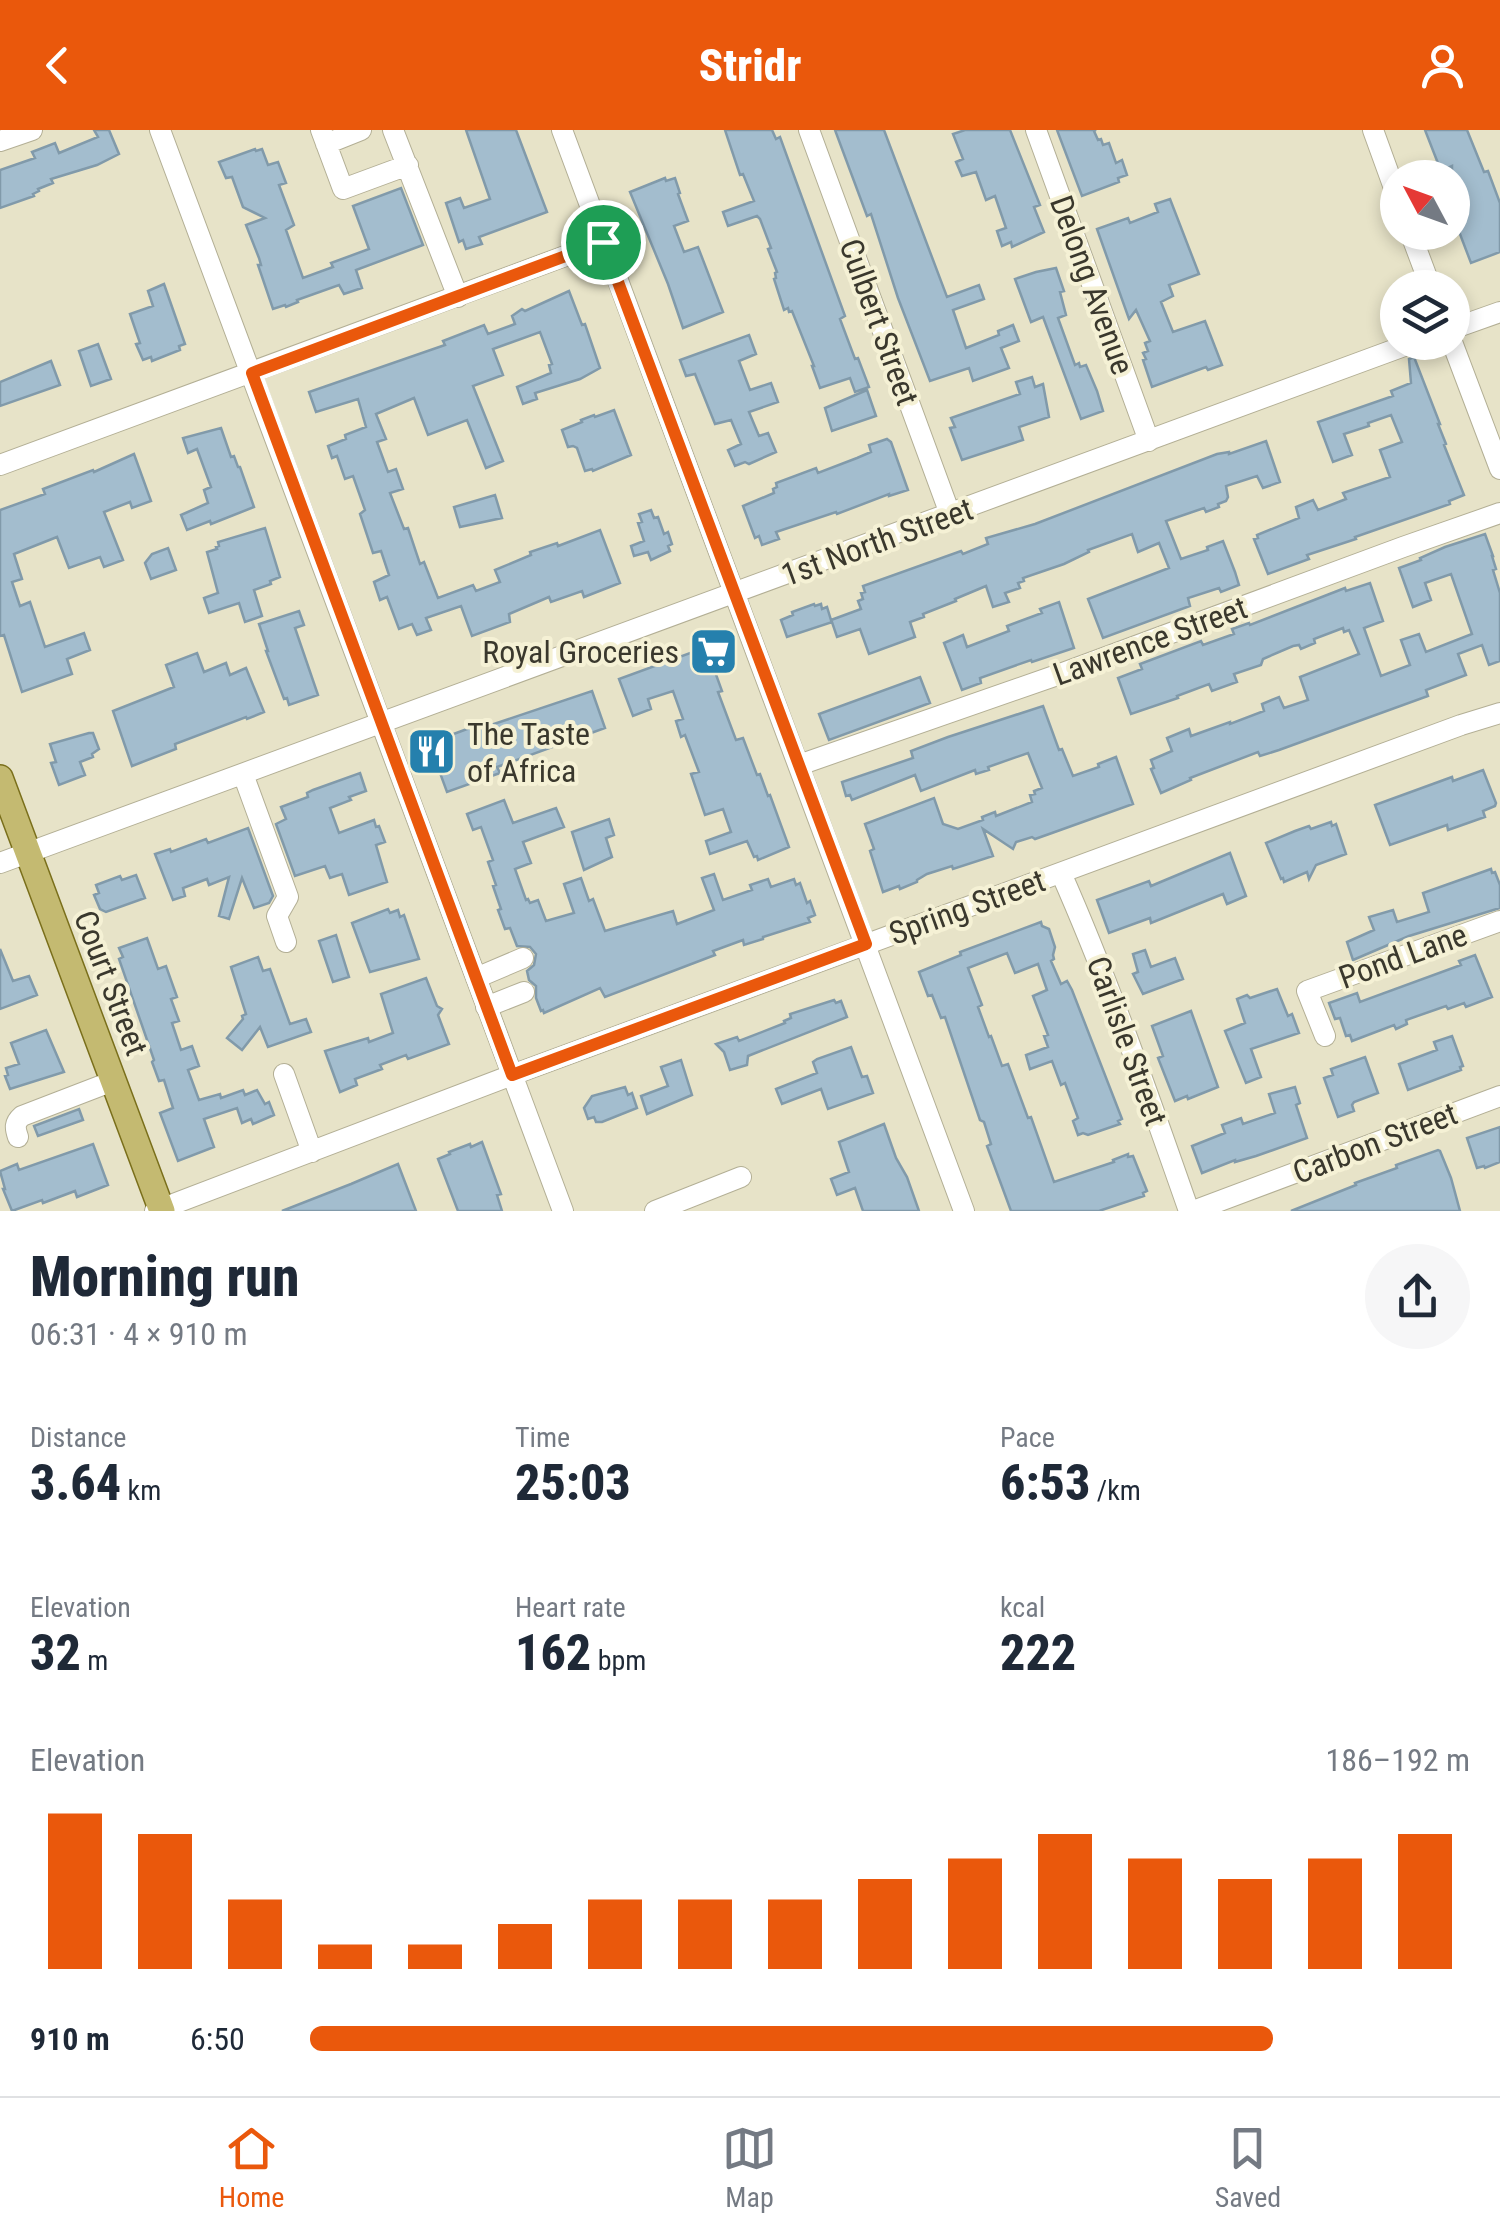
<!DOCTYPE html>
<html lang="en">
<head>
<meta charset="utf-8">
<style>
  body { margin:0; font-family:"Roboto Condensed",sans-serif; background:#f6f6f7; color:#1f2937; height:100vh; display:flex; flex-direction:column; font-size:38px; white-space:nowrap }
  * { box-sizing:border-box; margin:0 }
  p { font-size:32px; color:#747a83 }
  .icon { flex:none; width:55px; height:55px; fill:none; stroke:currentColor; stroke-width:2; stroke-linecap:round; stroke-linejoin:round }
  .map { position:relative; height:1081px; overflow:hidden }
  .side { display:flex; flex-direction:column; background:#fff; flex:1 }
  .side>* { flex:none }
  .needle { width:65px; rotate:311deg }
  .controls { position:absolute; left:1380px; top:30px; display:grid; gap:20px }
  .controls a { display:grid; place-items:center; width:90px; height:90px; border-radius:50%; background:#fff; box-shadow:0 5px 15px #0003; font-size:50px }
  .pin { position:absolute; display:grid; place-items:center; width:85px; height:85px; color:#fff; margin:-42px; border:5px solid #fff; border-radius:50%; box-shadow:0 2px 10px #0007 }
  .round { display:grid; place-items:center; flex:none; width:105px; height:105px; border-radius:52px; background:#f6f6f7 }
  .overview { display:flex; align-items:center; justify-content:space-between; height:170px; padding:0 30px }
  h1 { font-size:55px; font-weight:800; line-height:75px }
  .stats { display:grid; grid-template-columns:repeat(3,1fr); gap:15px; height:170px; padding:10px 30px }
  .stats div { display:grid; align-content:center }
  .stats b { font-size:50px; font-weight:800 }
  .stats small { font-size:28px; font-weight:400 }
  .stats p { font-size:28px }
  .chart { height:280px; padding:20px 30px }
  .chart p { display:flex; justify-content:space-between }
  .chart svg { width:100%; height:180px; margin-top:10px; stroke:#ea580c; stroke-width:6 }
  ul { padding:0 30px; list-style:none; font-size:32px }
  li { display:grid; grid-template-columns:160px 120px 1fr; align-items:center; height:75px }
  li i { height:25px; border-radius:12px; background:#ea580c }
  header { display:flex; justify-content:space-between; align-items:center; height:130px; padding:0 30px; background:#ea580c; color:#fff; font-size:45px; font-weight:800 }
  .tab-bar { display:flex; justify-content:space-around; align-items:center; height:140px; border-top:2px solid #e0e1e3; background:#fff; font-size:28px; color:#747a83 }
  .tab-bar a { display:grid; justify-items:center; gap:5px }
  .tab-bar .current { color:#ea580c }
  .map>svg:first-child { display:block }
  .building { fill:#a3bdce; stroke:#819aaa; stroke-width:2.5 }
  .lines { fill:none; stroke-linecap:round; stroke-linejoin:round }
  .minor-casing { stroke:#b3af95; stroke-width:22 }
  .major-casing { stroke:#7a6f1b; stroke-width:28 }
  .minor { stroke:#fff; stroke-width:20 }
  .major { stroke:#c4ba71; stroke-width:25 }
  .route-casing { stroke:#fff; stroke-width:20 }
  .route { stroke:#ea580c; stroke-width:12 }
  .labels { text-anchor:middle; stroke-width:8; stroke-linejoin:round; paint-order:stroke }
  .street-label { font-size:32px; fill:#3a382d; stroke:#f5f1d5 }
  .poi-label { font-size:32px; fill:#3a382d; stroke:#f5f1d5; text-anchor:end }
</style>
</head>
<body>
<header><svg class="icon" aria-label="back" viewBox="0 0 24 24"><path d="M15 5l-7 7 7 7"/></svg>Stridr<svg class="icon" aria-label="person" viewBox="0 0 24 24"><circle cx="12" cy="8" r="4"/><path d="M4 21q1-7 8-7t8 7"/></svg></header>
<div class="map">
<svg width="1500" height="1081" viewBox="0 0 1500 1081">
  <rect width="100%" height="100%" fill="#e7e3c8"/>
  <!-- building -->
  <path class="building" d="M94,0H109L119,24L97,35L51,49L53,53L38,59L39,61L33,64L34,66L0,78V40L35,28L32,22L55,13L59,23L98,7Z
    M466,0H516L547,82L479,107L482,114L466,119L463,110L459,112L446,73L460,68L464,78L490,69Z
    M725,0H772L776,9L780,7L845,186L840,189L855,229L858,228L869,257L855,262L850,248L820,258L812,236H814L792,181L789,182L788,178L784,180L774,149L776,148L775,143L777,142L768,119L771,118L760,89L757,86L728,96L723,82L754,71L743,44L740,45Z
    M835,0H884L947,167L979,155L984,169L953,180L966,218L999,205L998,201L1013,195L1019,211L1001,218L1009,238L973,251L969,238L930,251L898,168L871,84L867,86Z
    M965,0H1010L1040,75L1034,77L1044,102L1012,117L1011,112L1002,116L997,101L1006,98L995,66L986,70L976,42L962,46L956,32L963,29L953,4Z
    M1057,0H1096L1094,1L1098,10L1101,9L1103,15L1109,13L1116,33L1122,30L1127,45L1118,48L1119,52L1082,66Z
    M1425,0H1467L1484,42L1488,41L1500,73V122L1471,133L1452,83V36L1441,41Z
    M255,19L256,21L262,19L268,35L278,32L286,53L279,55L294,95L286,100L303,148L333,137L331,133L369,119L353,76L401,58L423,115L356,140L362,158L344,164L339,155L297,170L298,172L286,177L285,175L273,179L258,135H261L259,128L246,95L265,88L243,77L232,47L226,48L219,32Z
    M665,48L666,51L675,48L680,63L678,64L688,91L674,96L684,122L698,117L723,182L683,198L668,154L630,62Z
    M1170,69L1199,144L1169,155L1173,166L1161,172L1173,202L1205,191L1222,235L1208,240L1206,237L1152,257L1143,230L1146,229L1143,223L1148,221L1145,213L1150,211L1136,180L1129,189L1097,99L1128,88L1130,93L1158,82L1155,74Z
    M1056,138L1064,161L1060,162L1066,185L1058,188L1075,235L1079,233L1080,237L1086,235L1097,261L1103,281L1081,289L1043,187L1031,192L1015,149L1036,142Z
    M164,154L185,214L179,216L180,220L152,231L151,227L143,230L136,214L140,213L130,184L153,176L148,161Z
    M569,161L582,195L585,194L600,238L580,249L535,263L537,269L523,274L517,257L551,243L549,235L552,234L540,202L493,219L503,245L473,256L503,331L486,338L467,290L428,305L414,268L376,284L386,309L377,312L388,342L396,339L403,359L390,363L404,399L408,398L420,434L424,432L438,468L473,455L476,461L500,452L495,440L531,425L530,422L557,413L558,416L600,400L620,453L584,467L582,461L551,472L549,467L509,484L510,492L472,506L461,476L426,488L431,500L417,505L412,494L399,499L387,467L380,470L374,452L389,445L381,421L373,423L360,384L365,380L353,346L345,349L337,326L332,328L328,316L346,309L345,305L366,297L358,269L316,282L309,262L445,215L443,211L484,195L488,204L515,194L512,186L522,179L525,181Z
    M749,205L756,224L739,231L750,260L771,253L778,272L749,282L759,306L768,303L776,322L749,334L745,332L735,336L728,320L741,314L731,290L715,294L695,244L686,246L680,230Z
    M98,214L111,249L91,256L79,221Z
    M1414,227L1440,294H1438L1446,314L1444,315L1464,365L1449,371L1450,374L1355,407L1356,409L1307,425L1309,429L1268,444L1254,409L1258,408L1257,405L1299,388L1296,377L1313,370L1318,380L1346,369L1343,363L1390,347L1380,320L1402,312L1391,285L1368,293L1369,296L1344,304L1352,325L1333,332L1318,292L1393,266L1391,261L1411,253L1409,229Z
    M51,231L60,255L0,276V252Z
    M1032,247L1035,257L1043,254L1049,287L1019,297L1023,310L962,330L950,298L955,297L951,288L1020,264L1016,252Z
    M867,260L876,286L832,301L825,278Z
    M614,280L631,325L593,341L592,339L585,341L577,318L573,316L568,317L562,300L582,292L581,290L594,285L595,287Z
    M221,298L231,327L234,326L238,337H240L254,377L211,394L210,391L187,400L181,385L208,373L204,360L211,357L197,319L188,323L183,308Z
    M887,309L891,312L908,360L889,366V364L837,384L836,382L776,402L779,409L762,415L759,406L755,408L743,376L774,363L773,359L777,357L776,353L816,338L818,343L857,328L871,322L869,315Z
    M1266,311L1280,352L1263,358L1257,346L1226,356L1228,367L1226,371L1218,374L1219,377L1206,382L1204,378L1166,391L1181,429L1208,420L1207,417L1223,411L1235,442L1239,455L1221,462L1219,458L1188,468L1190,476L1103,508L1088,469L1169,438L1159,413L1138,422L1132,404L1088,420L1089,422L1064,434L1023,448L1024,451L1018,453L1020,458L1005,463L1009,472L993,477L986,456L955,469L956,471L923,484L924,487L910,492L915,507L869,524L860,499L837,507L832,492L787,507L781,490L793,485L792,482L814,474L815,476L821,474L822,479L827,477L831,490L861,479L858,471L863,469L861,463L865,462L863,456L961,421L963,424L988,414L986,408L1035,394L1217,324L1229,322V324Z
    M134,324L151,371L132,378L130,372L104,382L123,430L104,437L100,427L69,438L57,407L14,424L22,449L12,452L20,476L30,472L45,517L84,503L90,520L67,529L72,544L22,562L4,505L0,506V380L45,364L43,359L93,340L94,342Z
    M495,365L502,388L460,397L454,377Z
    M651,380L654,388L658,387L664,404L668,402L672,414L668,416L670,421L651,430L648,422L634,426L631,416L644,411L638,393L642,392L639,384Z
    M265,398L280,447L270,451L271,454L254,460L262,486L245,492L239,473L209,483L204,468L218,463L207,422L217,419L216,417L219,416L218,412Z
    M1485,404L1493,426H1492L1496,439L1493,440L1500,463V531L1489,535L1482,515L1458,524L1466,545L1426,560L1428,566L1279,620L1260,626L1258,622L1190,648L1191,650L1161,663L1151,639L1154,638L1151,630L1172,621L1167,608L1189,599L1191,606L1230,592V594L1264,581L1262,574L1279,567L1284,578L1308,570L1300,547L1359,524L1349,500L1344,502L1343,498L1314,509L1315,513L1301,519L1299,515L1293,516L1263,529L1261,535L1234,544L1237,552L1212,561L1209,554L1177,566L1178,568L1131,584L1118,548L1142,539L1140,534L1201,511L1203,515L1234,504L1232,499L1249,493L1250,495L1345,458L1346,461L1370,453L1383,491L1364,498L1381,546L1410,535L1401,510L1419,504L1426,522L1472,504L1451,444L1425,453L1431,470L1413,477L1399,438L1421,430L1420,428L1445,417Z
    M168,418L176,440L151,449L145,433L152,424Z
    M1059,472L1074,518L1032,532L1031,530L980,548L981,553L962,560L944,513L963,505L967,517L1009,501L1007,496L1042,483L1040,479Z
    M299,481L304,495L295,498L318,565L289,575L287,568L284,569L266,521H268L259,494Z
    M712,515L721,537L714,539L722,561L718,562L736,610L743,608L757,645L760,644L768,666L770,665L789,717L758,730L757,726L754,727L747,711L710,724L706,711L731,702L723,679L705,685L691,644L699,642L685,605L681,607L676,591L683,589L673,561L648,569L651,579L633,586L619,549Z
    M197,523L204,542L226,533L230,545L246,538L264,582L247,589L246,587L175,614L176,619L132,636L113,581L174,557L166,535Z
    M920,547L930,573L829,610L819,584Z
    M592,561L605,598L497,637L500,643L447,662L429,613L478,595L479,599Z
    M1043,576L1059,620L1062,619L1073,646L1099,637L1098,634L1116,627L1133,674L1052,703L1035,709L1032,707L1016,712L1013,719L983,699L993,726L953,739L952,736L927,744L917,750V752L900,759L899,756L883,762L870,721L874,719L865,694L934,668L943,694L958,699L983,690L982,687L995,682L996,686L1032,672L1030,665L1035,664L1034,661L1042,658L1028,623L988,637L989,640L976,644L975,640L921,661L915,645L852,670L850,665L846,666L842,652L913,628L911,621L948,607Z
    M89,603H93L99,619L92,624L93,627L80,632L85,645L59,655L51,633L56,632L50,614Z
    M1483,640L1496,673L1495,676L1483,681L1485,687L1448,700L1447,695L1390,715L1375,675L1452,647L1453,651Z
    M360,643L366,661L349,667L351,670L330,678L339,703L374,690L376,697L379,696L385,712L376,715L387,752L349,765L342,744L330,748L325,736L295,746L276,694L286,689L281,677L308,667L307,663L313,660Z
    M504,670L513,693L556,678L564,697L523,712L531,733L515,739L526,770L528,769L530,773L538,770L546,791L574,783L564,754L581,748L589,771L593,769L605,801L673,781L677,794L714,780L702,748L714,744L723,770L752,760L750,755L768,749L771,757L794,749L796,755L800,753L807,773L810,771L815,785L808,788L810,792L763,807V809L744,815L743,810L713,821L715,825L605,867L600,858L544,883L543,880L541,881L536,868V856L529,850L527,841L534,835L536,824L530,817L517,816L510,798L505,799L498,780L501,779L493,756L496,755L488,732L493,730L481,697L473,700L467,684Z
    M609,689L614,705L606,708L612,727L584,740L572,702Z
    M1331,692L1332,696L1336,694L1346,724L1316,735L1309,749L1307,742L1284,752L1283,748L1281,749L1266,713L1295,701L1309,696L1311,699Z
    M248,698L273,766L269,773L254,778L242,748L229,789L219,786L229,747L209,755L207,749L183,758L185,766L173,770L155,724L170,719L171,722L206,709L208,713Z
    M1230,723L1246,766L1227,774L1223,764L1151,793L1150,788L1109,803L1097,770L1149,751L1151,756Z
    M1491,739L1492,743L1495,742L1500,755V778L1409,806L1353,830L1347,812L1374,800L1369,787L1393,780L1397,792L1429,782L1423,763Z
    M136,745L145,768L106,782L100,779L94,765L99,763L96,755L120,746L122,750Z
    M388,779L390,783L398,780L400,787L404,785L419,829L370,842L352,793Z
    M1041,792L1042,796L1049,799L1055,817L1053,825L1054,829L1051,831L1061,854L1067,851L1072,860L1122,989L1118,991L1120,994L1088,1005L1083,1003L1078,1005L1073,991L1078,988L1065,953L1061,955L1052,931L1030,939L1026,925L1048,917L1044,906L1048,905L1033,866L1047,860L1038,834L1015,843L1007,823L968,838L982,875L978,877L989,907L991,906L1002,936L1008,934L1028,988L1031,987L1054,1052L1114,1032L1113,1030L1128,1024V1027L1133,1026L1147,1061L1143,1063L1144,1066L1099,1081H1011L987,1016L991,1014L984,992L980,990L945,887L941,888L932,865L928,866L919,842L961,825L960,822Z
    M336,805L349,847L333,852L319,811Z
    M147,808L158,839L166,836L177,867L171,869L179,891L172,893L181,920L192,916L199,936L188,940L199,970L220,964L221,968L243,960L245,965L257,960L265,974L269,972L274,985L253,994L251,989L242,993L237,978L204,989L214,1017L178,1031L160,983L173,978L164,950L159,951L155,940L152,932L154,930L119,829L123,827L119,818Z
    M0,819L13,851L29,846L37,865L0,879Z
    M1145,820L1151,837L1175,828L1183,849L1143,864L1133,844L1138,842L1133,824Z
    M1475,825L1492,867L1466,877L1464,873L1448,879L1446,876L1406,890L1407,894L1396,899L1394,895L1352,911L1350,905L1346,906L1340,888L1335,889L1329,873L1357,863L1360,872L1461,835L1459,831Z
    M258,827L263,841L270,839L290,894L306,889L311,902L268,917L260,897L242,920L227,908L243,889L242,886L246,884L231,837Z
    M426,848L437,876L442,879L438,885L449,914L408,929L406,925L380,935L382,939L355,949L357,955L340,962L325,921L368,908L369,912L393,903L381,864Z
    M1277,859L1288,886L1292,884L1299,903L1251,919L1261,947L1246,953L1225,901L1245,893L1237,869L1247,865L1250,868Z
    M834,870L836,873L841,871L847,887L748,926L747,935L730,940L724,922L716,914L737,907L739,911L785,893L784,891L791,888L790,884Z
    M1191,881L1218,957L1188,969L1187,966L1175,971L1158,928L1163,926L1152,896Z
    M46,900L64,942L10,959L5,946L8,945L6,938L19,934L11,913Z
    M1452,906L1463,936L1460,937L1461,940L1408,960L1399,934L1437,920L1434,912Z
    M851,917L862,947L867,946L873,963L828,979L821,959L782,974L776,959L817,943L813,932L817,929Z
    M1365,927L1378,963L1354,972L1352,975L1354,981L1338,987L1324,948L1333,945L1331,939Z
    M681,930L692,965L647,984L641,966L668,956L661,937Z
    M625,957L628,965L632,963L637,978L602,992H596L594,987L588,989L584,978L592,966Z
    M1295,957L1300,973L1296,975L1307,1008L1256,1026L1235,1032V1030L1202,1043L1192,1016L1225,1003L1222,995L1241,988L1243,994L1275,983L1269,964Z
    M79,979L83,990L38,1006L34,996Z
    M884,994L896,1028L907,1047L919,1081H863L855,1058L837,1065L831,1049L849,1042L839,1012Z
    M1500,997V1032L1485,1038L1484,1036L1477,1038L1467,1008Z
    M482,1012L501,1064L497,1065L502,1081H458L438,1029L450,1024L449,1022L470,1014L471,1017Z
    M93,1014L108,1055L77,1067L75,1061L43,1073L42,1070L12,1081L3,1059H5L0,1041L17,1034L19,1040Z
    M1438,1020L1440,1021L1451,1048L1460,1081H1291L1356,1055L1355,1053L1397,1038L1396,1035Z
    M398,1034L416,1081H282L351,1054Z"/>
  <g class="lines">
    <defs>
      <path id="minor" d="M160,0L563,1081
        M321,0L343,59L408,35
        M393,0L458,167
        M562,0L964,1081
        M809,0L950,384
        M1036,0L1149,311
        M1373,0L1398,69
        M0,11L32,0
        M326,14L361,0
        M1410,102L1431,158
        M1452,199L1500,182
        M1452,212L1500,339
        M0,335L603,112
        M799,635L1063,543L1403,417L1500,383
        M243,644L288,767L277,786L286,812
        M0,733L1415,212
        M1061,743C1110,854 1149,967 1189,1081
        M476,848L523,828
        M486,877L524,862
        M1325,906L1307,861L1500,791
        M284,944L312,1022
        M18,1007C15,998 14,993 22,986L113,951
        M155,1081L512,945L1461,595L1500,583
        M655,1081L741,1047
        M1193,1081L1500,966"/>
      <path id="major" d="M0,648L162,1081"/>
    </defs>
    <!-- minor casing -->
    <use href="#minor" class="minor-casing"/>
    <!-- major casing -->
    <use href="#major" class="major-casing"/>
    <!-- minor -->
    <use href="#minor" class="minor"/>
    <!-- major -->
    <use href="#major" class="major"/>
  </g>
  <g class="lines">
    <defs>
      <path id="route" d="M603,112L866,814L512,945L252,243Z"/>
    </defs>
    <!-- route casing -->
    <use href="#route" class="route-casing"/>
    <!-- route -->
    <use href="#route" class="route"/>
  </g>
  <!-- icons -->
  <defs>
    <symbol id="supermarket-square" viewBox="-11 -11 22 22"><rect x="-9" y="-9" width="18" height="18" rx="4" fill="#2580ad" stroke="#f5f1d5"/><path d="M-6-5.5h2.5l.6 2H6L4.5 2H-2.5L-4.4-4H-6ZM-1.5 3.2a1.3 1.3 0 1 0 .1 0ZM3 3.2a1.3 1.3 0 1 0 .1 0Z" fill="#fff"/></symbol>
    <symbol id="restaurant-square" viewBox="-11 -11 22 22"><rect x="-9" y="-9" width="18" height="18" rx="4" fill="#2580ad" stroke="#f5f1d5"/><path d="M-5-6h1v4h1v-4h1v4h1v-4h1v5L-1.5 .5V6h-2V.5L-5-1ZM5-6V6H3V1.5H1.5Q1.5-4 5-6Z" fill="#fff"/></symbol>
  </defs>
  <g fill-rule="evenodd">
    <use href="#supermarket-square" x="686" y="494" width="55" height="55"/>
    <use href="#restaurant-square" x="404" y="594" width="55" height="55"/>
  </g>
  <g class="labels">
    <!-- street labels -->
    <g class="street-label">
      <text transform="translate(1092 155) rotate(70)" y="11">Delong Avenue</text>
      <text transform="translate(879 192) rotate(70)" y="11">Culbert Street</text>
      <text transform="translate(877 412) rotate(-20)" y="11">1st North Street</text>
      <text transform="translate(1150 511) rotate(-20)" y="11">Lawrence Street</text>
      <text transform="translate(967 777) rotate(-20)" y="11">Spring Street</text>
      <text transform="translate(1403 826) rotate(-20)" y="11">Pond Lane</text>
      <text transform="translate(111 853) rotate(69)" y="11">Court Street</text>
      <text transform="translate(1127 911) rotate(70)" y="11">Carlisle Street</text>
      <text transform="translate(1375 1013) rotate(-21)" y="11">Carbon Street</text>
    </g>
    <!-- poi labels -->
    <g class="poi-label">
      <text x="679" y="533">Royal Groceries</text>
      <text x="467" y="615" text-anchor="start">The Taste<tspan x="467" dy="37">of Africa</tspan></text>
    </g>
  </g>
</svg>
<div class="controls">
<a><svg class="needle" viewBox="-14 -14 28 28"><path d="M0-13l5 13h-10z" fill="#e53935"/><path d="M0 13l5-13h-10z" fill="#747a83"/></svg></a>
<a><svg class="icon" aria-label="layers" viewBox="0 0 24 24"><path d="M12 4l9 5-9 5-9-5zM3 14l9 5 9-5"/></svg></a>
</div>
<div class="pin" style="left:603px;top:112px;background:#1e9e55"><svg class="icon" aria-label="arrive" viewBox="0 0 24 24"><path d="M6 21V4h12l-3 4 3 4H6"/></svg></div>
</div>
<section class="side">
<div class="overview"><div><h1>Morning run</h1><p>06:31 · 4 × 910 m</p></div><a class="round"><svg class="icon" aria-label="share" viewBox="0 0 24 24"><path d="M12 15V3M7 8l5-5 5 5M5 13v7h14v-7"/></svg></a></div>
<div class="stats">
<div><p>Distance</p><b>3.64<small> km</small></b></div>
<div><p>Time</p><b>25:03</b></div>
<div><p>Pace</p><b>6:53<small> /km</small></b></div>
</div>
<div class="stats">
<div><p>Elevation</p><b>32<small> m</small></b></div>
<div><p>Heart rate</p><b>162<small> bpm</small></b></div>
<div><p>kcal</p><b>222</b></div>
</div>
<div class="chart"><p><span>Elevation</span>186–192 m</p>
<svg viewBox="0 0 160 44" preserveAspectRatio="none"><path d="M5 44V6M15 44V11M25 44V27M35 44V38M45 44V38M55 44V33M65 44V27M75 44V27M85 44V27M95 44V22M105 44V17M115 44V11M125 44V17M135 44V22M145 44V17M155 44V11"/></svg>
</div>
<ul>
<li><b>910 m</b>6:50<i style="width:83%"></i></li>
</ul>
</section>
<nav class="tab-bar">
<a class="current"><svg class="icon" aria-label="home" viewBox="0 0 24 24"><path d="M3 11l9-7 9 7M6 9v11h12V9"/></svg>Home</a>
<a><svg class="icon" aria-label="map" viewBox="0 0 24 24"><path d="M3 6l6-2 6 2 6-2v14l-6 2-6-2-6 2zM9 4v14M15 6v14"/></svg>Map</a>
<a><svg class="icon" aria-label="saved" viewBox="0 0 24 24"><path d="M7 4h10v16l-5-4-5 4z"/></svg>Saved</a>
</nav>
</body>
</html>
